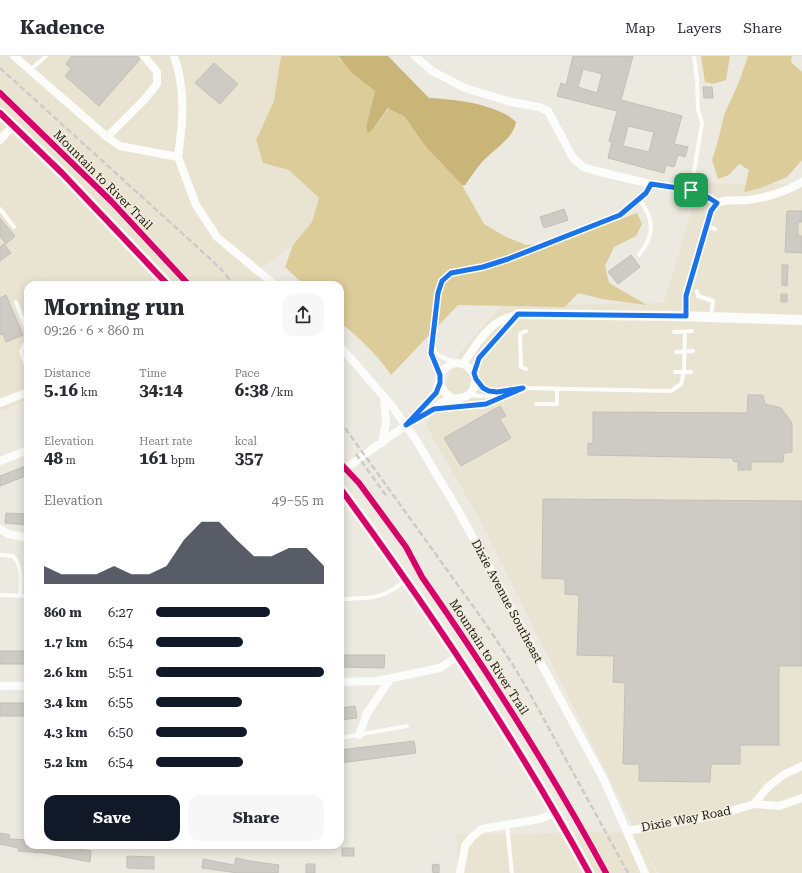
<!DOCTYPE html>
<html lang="en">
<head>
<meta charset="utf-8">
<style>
  body { margin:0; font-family:"Roboto Serif",serif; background:#f7f7f7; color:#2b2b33; height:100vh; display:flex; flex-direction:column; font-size:15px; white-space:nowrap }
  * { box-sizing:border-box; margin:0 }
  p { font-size:13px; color:#7c7c81 }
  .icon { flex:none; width:22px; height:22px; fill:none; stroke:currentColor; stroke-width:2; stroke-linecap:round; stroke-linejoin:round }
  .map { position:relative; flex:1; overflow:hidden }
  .side { position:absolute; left:24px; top:225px; width:320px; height:568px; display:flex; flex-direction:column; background:#fff; border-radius:12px; box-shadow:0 2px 10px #0003 }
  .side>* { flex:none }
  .pin { position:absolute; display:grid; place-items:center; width:34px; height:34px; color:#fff; margin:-17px; border-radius:8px; box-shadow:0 2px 6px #0006 }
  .round { display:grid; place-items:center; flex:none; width:42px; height:42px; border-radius:12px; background:#f7f7f7 }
  .head { display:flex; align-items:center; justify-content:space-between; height:68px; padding:0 20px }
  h1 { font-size:22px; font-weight:700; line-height:30px }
  .metrics { display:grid; grid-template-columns:repeat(3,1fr); gap:6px; height:68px; padding:4px 20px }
  .metrics div { display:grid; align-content:center }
  .metrics b { font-size:17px; font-weight:700 }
  .metrics small { font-size:11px; font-weight:400 }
  .metrics p { font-size:11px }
  .chart { height:112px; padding:8px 20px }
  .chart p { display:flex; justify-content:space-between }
  .chart svg { width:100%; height:72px; margin-top:4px; fill:#111827; opacity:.7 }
  .button { display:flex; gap:8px; margin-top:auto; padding:8px 20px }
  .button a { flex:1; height:46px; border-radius:12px; background:#111827; color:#fff; font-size:16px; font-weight:700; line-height:46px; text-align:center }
  .button a+a { background:#f7f7f7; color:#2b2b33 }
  ul { padding:0 20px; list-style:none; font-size:13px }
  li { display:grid; grid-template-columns:64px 48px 1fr; align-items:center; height:30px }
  li i { height:10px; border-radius:5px; background:#111827 }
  header { display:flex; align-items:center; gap:24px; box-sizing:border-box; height:56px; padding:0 20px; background:#fff; border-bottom:1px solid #e1e1e2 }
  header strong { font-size:19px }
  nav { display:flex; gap:22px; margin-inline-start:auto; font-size:14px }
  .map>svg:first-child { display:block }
  .built { fill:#e9e4d2 }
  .forest { fill:#dccc9a }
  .water { fill:#c8b577 }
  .building { fill:#cecbc4; stroke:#c2bfb8; fill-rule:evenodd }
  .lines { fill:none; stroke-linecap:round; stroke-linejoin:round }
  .service { stroke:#fcfcfa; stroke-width:4 }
  .minor { stroke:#fcfcfa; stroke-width:8 }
  .tertiary { stroke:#fcfcfa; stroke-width:10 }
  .secondary { stroke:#fcfcfa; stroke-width:11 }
  .rail { stroke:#cccbc9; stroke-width:2.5; stroke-dasharray:6 3; stroke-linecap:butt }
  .cycleway-casing { stroke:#f1ecdb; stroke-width:8 }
  .cycleway { stroke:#d6006c; stroke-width:6 }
  .route-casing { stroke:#fff; stroke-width:8 }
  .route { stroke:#1a73e8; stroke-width:5 }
  .labels { text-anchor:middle; stroke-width:3; stroke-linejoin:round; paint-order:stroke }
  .street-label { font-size:12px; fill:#1b1a14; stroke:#f1ecdb }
</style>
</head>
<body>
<header>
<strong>Kadence</strong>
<nav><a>Map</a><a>Layers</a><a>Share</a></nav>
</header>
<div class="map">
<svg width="802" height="817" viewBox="0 0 802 817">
  <rect width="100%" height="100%" fill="#ece9e0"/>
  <!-- built -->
  <path class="built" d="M0,0H281L274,45L256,84L263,107L289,113L319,142L312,166L293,189L258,214L274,229H28V344L0,355Z
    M700,127L802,128V817H658L643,790L656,817H457V779L636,776L478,460L426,370L460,297L501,250L664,247Z"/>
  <!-- forest -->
  <path class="forest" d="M281,0H338L339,3L375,35L366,71L373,73L389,52L405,61L425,90L462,129L484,168L506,181L526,189L557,186L637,157L642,168L636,180L614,191L605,210L609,227L647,249L602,243L578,237L565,251L458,249L391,319C377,298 359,282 340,266V229H304L285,211L293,189L312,166L319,142L289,114L263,107L256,84L274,45Z
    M701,0H730L726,24L713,28L705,26Z
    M748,0H792L791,6L802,16V104L787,121L761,132L744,136L749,114L739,108L729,119L718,123L712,104L718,85L724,59L739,26Z"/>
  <!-- water -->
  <path class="water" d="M338,0H388L429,42C453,43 498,48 516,66C513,83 495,92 484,104C477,111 471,121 465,129H462L425,90L405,61L388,52L373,73L368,77L366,71L375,35L352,17Z"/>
  <!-- building -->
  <path class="building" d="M72,0H137L140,3L99,50L65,20L71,13L66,8Z
    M573,0H633L621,44L682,60L674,88L688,91L685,101L678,99L674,111L666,109L664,117L608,102L612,86L609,85L617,55L557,40L561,27L566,29ZM583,13L602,18L597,37L578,31ZM628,70L654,76L649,96L623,90Z
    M214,7L238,28L220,48L195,27Z
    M703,31H712L713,42H704Z
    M564,153L568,164L544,172L540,161Z
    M787,155H802V166H798V180H802V197L785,196Z
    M0,162L15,180L6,188L0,180Z
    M4,188L11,197L0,205V191Z
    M631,199L640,211L618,228L608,216Z
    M782,209H788L787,230L782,229Z
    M781,238H787V246H781Z
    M6,239L23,279L6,286L3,278L0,279V242Z
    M748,339H763L765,348L781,352L792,367V396L784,397L783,406H751V414H738V406L733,405V402L588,399V387L593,388V356L747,357Z
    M500,350L506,360L500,363L511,382L461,410L444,382Z
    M28,409V419L0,430V420Z
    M543,443L802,445V610H779V689H740V708H711L710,726L639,725V708H623L625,627L613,626L614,600L577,599L579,539L565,538V523L542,522Z
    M6,457L28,458V469L5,467Z
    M0,595H28V608H0Z
    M340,599H385L384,612L340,611Z
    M0,647H28V660H0Z
    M355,650L357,662L340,664V652Z
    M414,685L416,697L340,707V694Z
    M0,777L10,779L9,783L28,784V789H63V790L91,795L90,806L44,797L18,795V792L0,788Z
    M342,792H354V800H342Z
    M127,800L154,801V813L127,812Z
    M236,802L250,805L279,809L278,817H238L202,812L203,803L234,809Z
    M306,808H315V817H306Z
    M439,808V817H433L432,809Z"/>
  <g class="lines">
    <!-- service -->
    <path class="service" d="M30,14L46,0
      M691,134L702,67L698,54L697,23L694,0
      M0,153L14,171
      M707,170L715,173
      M639,199C642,194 647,188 649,182C654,169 648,154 639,143
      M697,235L698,240L713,245L711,261
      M16,246L28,277
      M674,276L692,275
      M28,283L21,295L28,315
      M433,288C435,301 444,302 455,306
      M676,296L693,295
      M526,313L521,311L520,278L526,275
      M675,316H691
      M440,318L431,297L438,237L443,225L451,217L483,211L508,203L620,159L646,137L651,128
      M476,323C488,338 494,336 512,334
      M523,332L671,335L681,328L684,316L685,276
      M468,339L495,341
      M536,348H557V333
      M0,499L13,500C23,511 20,526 20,540
      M0,539L28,540
      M340,543C356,542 376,544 390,535C396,532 401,528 406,524
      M340,682L407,670
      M507,769L512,817"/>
    <!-- minor -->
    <path class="minor" d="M14,0L107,81L120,90L178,101L196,149L217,181L275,229
      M174,0C186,34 183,66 178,101
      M415,0L432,15L465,32L511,46L539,51L548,55L573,102L583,111L596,115L651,128L698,135L717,147C726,143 738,145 748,144C766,142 787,135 802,126
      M107,81L144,44L157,28V16L144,0
      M0,84L13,70
      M686,260V240L711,155L717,147
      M340,290L392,350L416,384L459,456L604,724L645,817
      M463,308C472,295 486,272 500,265C506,262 513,260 518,258
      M474,317L479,302L517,260
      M440,327L445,337L452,342
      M0,347L28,336
      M434,353L486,348L523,332
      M382,387L386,367L384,341
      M0,405L28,394
      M340,417C361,401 383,385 405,370C414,364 425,360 434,353C436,351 438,349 441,347C451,340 470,346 474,331C476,324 476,319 471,314C463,304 447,305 441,318C438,324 439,332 435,338C427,349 415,359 406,369
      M0,473L8,478L28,482
      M340,626L377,625L440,612L458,600
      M0,630H28
      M359,679L367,657L391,622
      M754,748L779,750L802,742
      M627,775L718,759L754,748L767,732L783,719L802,710
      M460,817L465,790L471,782L482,773L540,763L555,757"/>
    <!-- tertiary -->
    <path class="tertiary" d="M518,258L676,260L802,264"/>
    <!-- secondary -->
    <path class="secondary" d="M0,57L62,117L168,229
      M340,432C431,556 516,683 589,817"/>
    <!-- rail -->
    <path class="rail" d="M0,12L194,188L221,213L234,229
      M340,365L483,564L511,606L529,636L628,817
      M356,398L388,442"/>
    <defs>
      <path id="cycleway" d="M0,37L111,145L189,229
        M0,57L62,117L168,229
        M340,407L359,427L406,491L422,521C488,616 551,715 606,817
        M340,432C431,556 516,683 589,817"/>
    </defs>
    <!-- cycleway casing -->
    <use href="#cycleway" class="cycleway-casing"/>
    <!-- cycleway -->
    <use href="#cycleway" class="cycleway"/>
  </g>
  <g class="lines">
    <defs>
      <path id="route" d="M651,128L698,135L717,147L711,155L686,240V260L518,258L479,302L474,317L476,323L483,332L489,335L497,336L523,332L486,348L434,353L406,369L436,337L440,327V319L431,297L438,237L442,225L451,217L483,211L508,203L620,159L646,137Z"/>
    </defs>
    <!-- route casing -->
    <use href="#route" class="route-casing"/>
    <!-- route -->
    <use href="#route" class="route"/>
  </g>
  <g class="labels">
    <!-- street labels -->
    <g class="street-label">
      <text transform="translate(103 124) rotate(45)" y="4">Mountain to River Trail</text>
      <text transform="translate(507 545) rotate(62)" y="4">Dixie Avenue Southeast</text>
      <text transform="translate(489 601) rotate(57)" y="4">Mountain to River Trail</text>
      <text transform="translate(686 763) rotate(-11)" y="4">Dixie Way Road</text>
    </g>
  </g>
</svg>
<div class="pin" style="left:691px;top:134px;background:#1e9e55"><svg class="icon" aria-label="arrive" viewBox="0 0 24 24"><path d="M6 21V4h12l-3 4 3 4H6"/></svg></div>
<section class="side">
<div class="head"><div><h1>Morning run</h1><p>09:26 · 6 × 860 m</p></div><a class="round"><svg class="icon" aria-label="share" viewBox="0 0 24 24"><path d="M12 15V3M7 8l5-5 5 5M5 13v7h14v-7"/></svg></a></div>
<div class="metrics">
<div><p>Distance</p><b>5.16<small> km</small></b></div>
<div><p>Time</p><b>34:14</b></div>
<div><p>Pace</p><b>6:38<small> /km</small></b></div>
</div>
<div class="metrics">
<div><p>Elevation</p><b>48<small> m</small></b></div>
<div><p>Heart rate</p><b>161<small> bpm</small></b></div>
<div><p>kcal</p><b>357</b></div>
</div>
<div class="chart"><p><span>Elevation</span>49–55 m</p>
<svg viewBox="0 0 160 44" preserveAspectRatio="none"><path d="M0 44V33L10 38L20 38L30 38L40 33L50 38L60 38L70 33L80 17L90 6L100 6L110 17L120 27L130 27L140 22L150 22L160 33V44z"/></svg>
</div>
<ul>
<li><b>860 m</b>6:27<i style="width:68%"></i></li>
<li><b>1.7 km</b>6:54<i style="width:52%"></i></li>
<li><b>2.6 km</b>5:51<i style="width:100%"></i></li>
<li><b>3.4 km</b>6:55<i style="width:51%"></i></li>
<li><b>4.3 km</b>6:50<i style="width:54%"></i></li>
<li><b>5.2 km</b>6:54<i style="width:52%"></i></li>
</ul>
<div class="button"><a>Save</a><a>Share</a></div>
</section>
</div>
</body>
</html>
